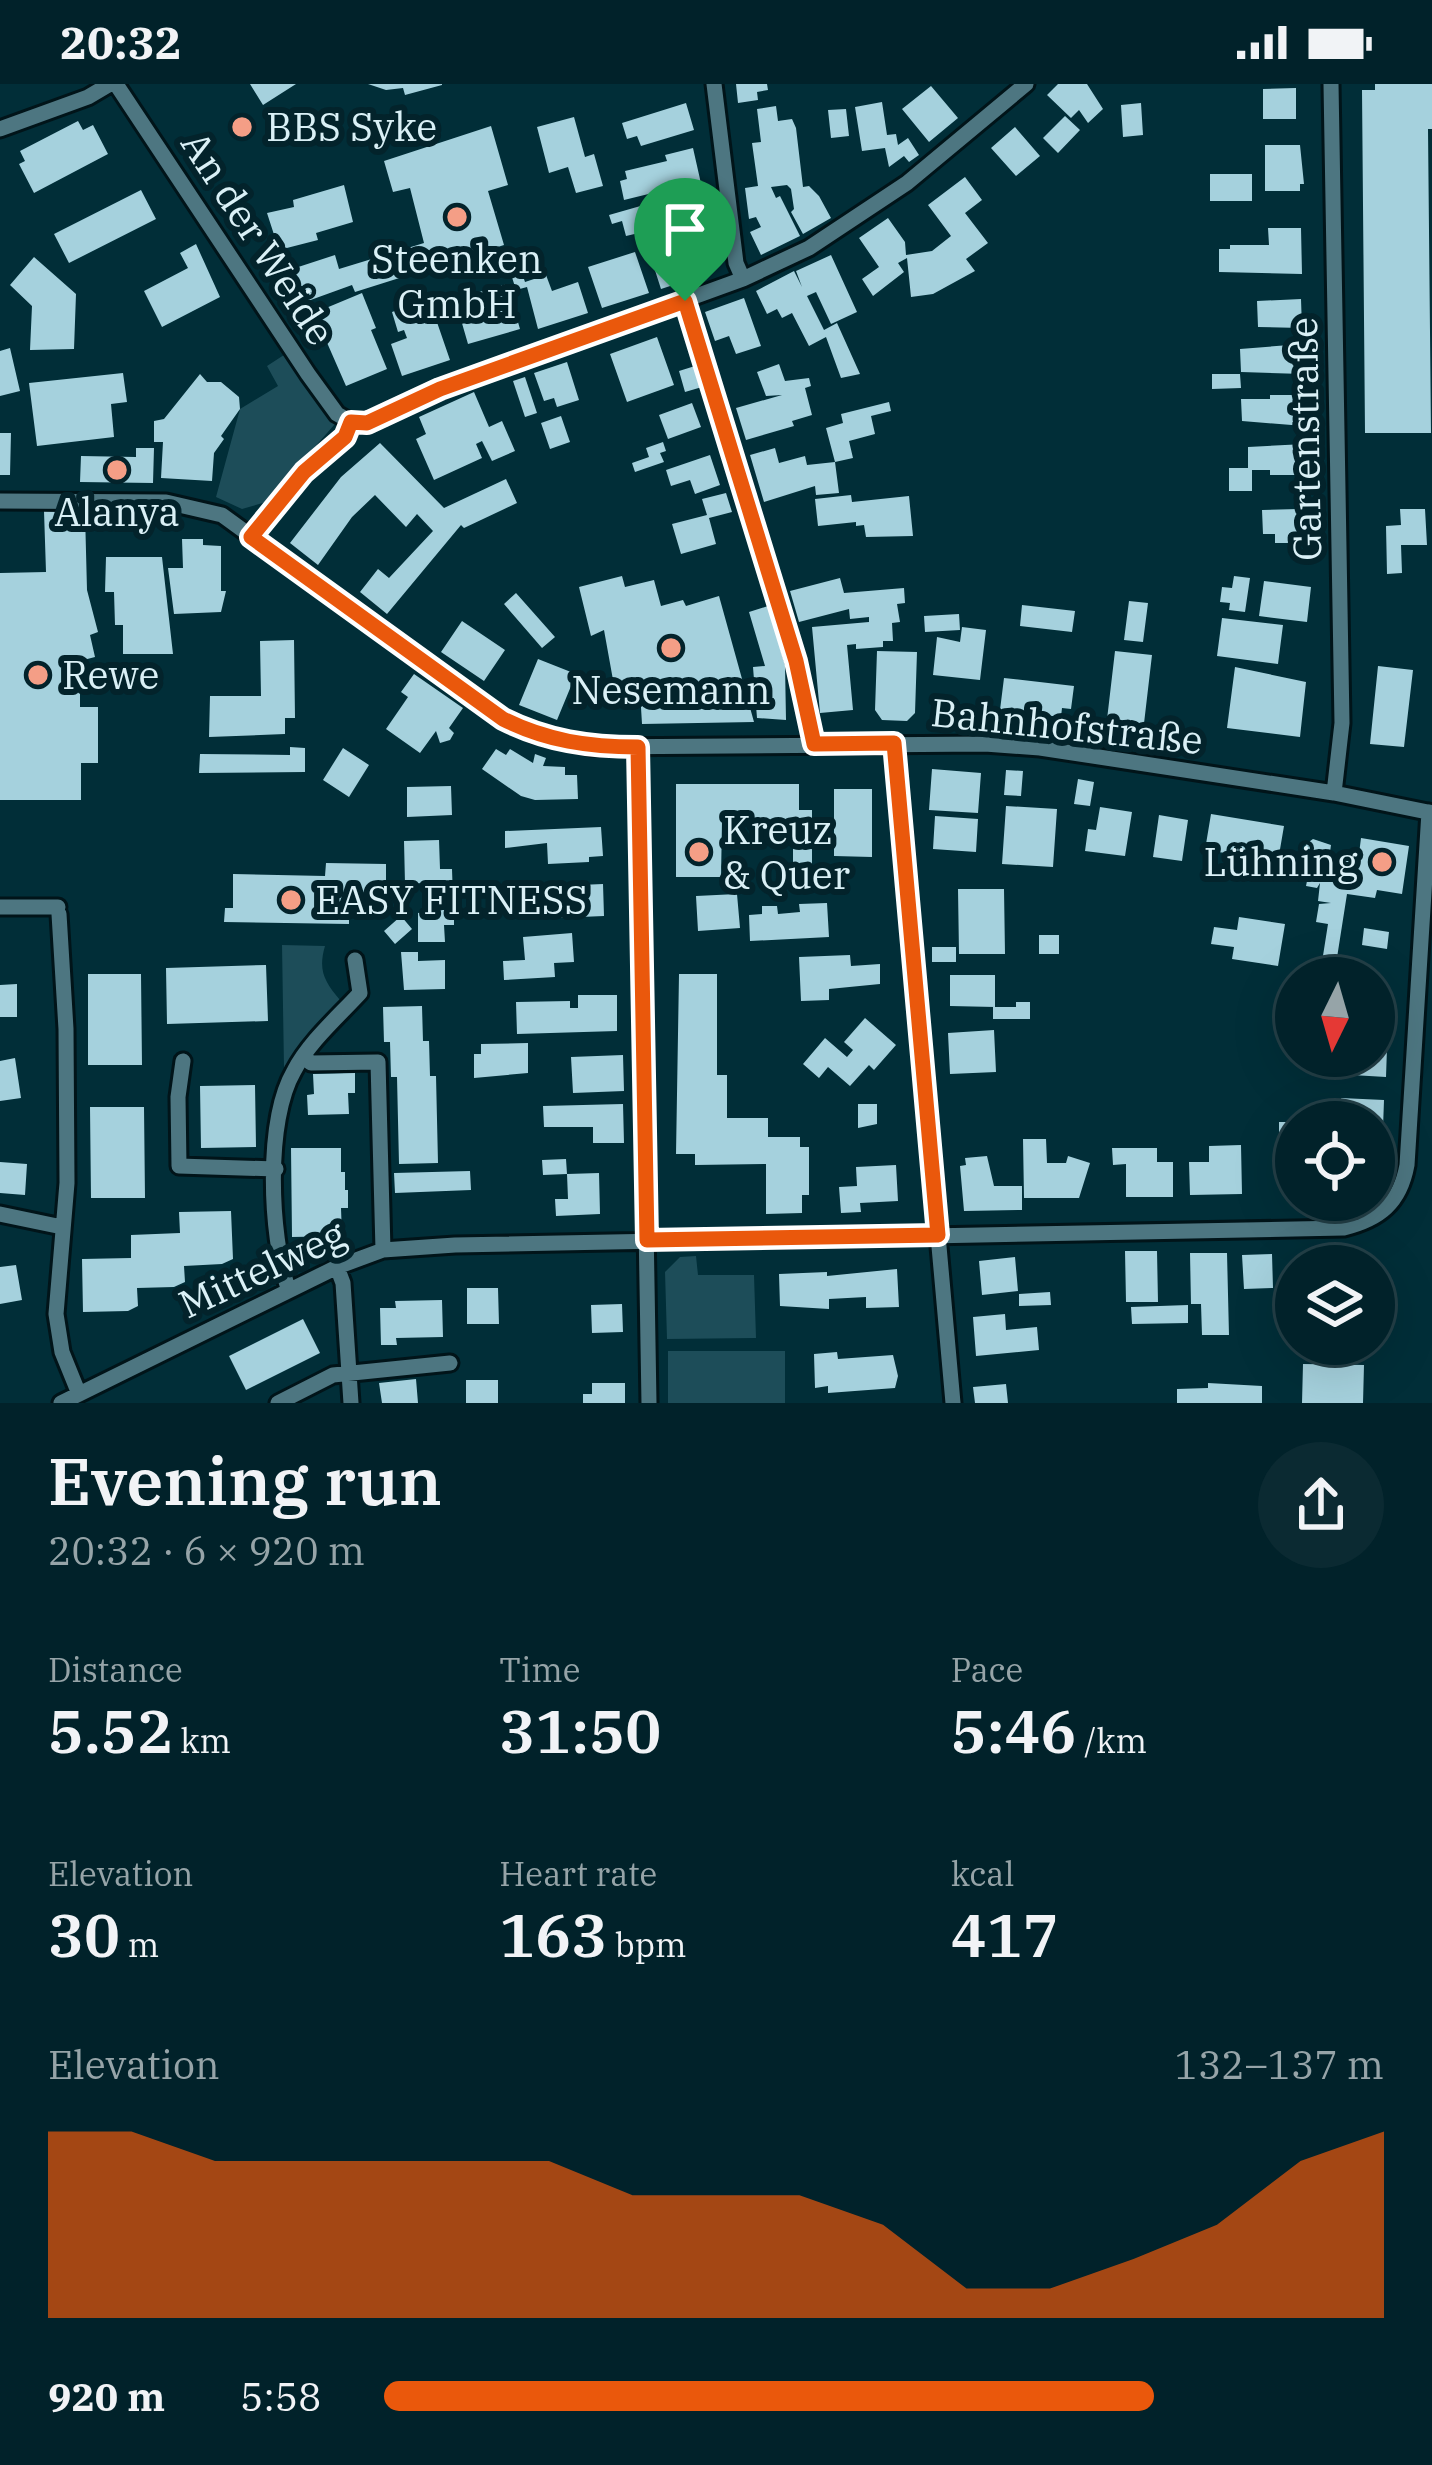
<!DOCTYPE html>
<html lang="en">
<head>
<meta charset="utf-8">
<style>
  body { margin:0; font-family:"IBM Plex Serif",serif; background:#0b2a32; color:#f1f3f6; height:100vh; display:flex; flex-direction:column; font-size:45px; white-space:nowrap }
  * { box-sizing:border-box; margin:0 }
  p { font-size:39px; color:#96a4a8 }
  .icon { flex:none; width:66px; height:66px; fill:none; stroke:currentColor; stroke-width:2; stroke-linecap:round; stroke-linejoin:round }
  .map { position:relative; height:1319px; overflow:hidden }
  .drawer { display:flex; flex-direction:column; background:#01222a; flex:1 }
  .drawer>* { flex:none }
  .needle { width:78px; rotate:185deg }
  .fabs { position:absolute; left:1275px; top:873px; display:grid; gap:24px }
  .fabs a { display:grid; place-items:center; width:120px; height:120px; border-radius:50%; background:#01222a; box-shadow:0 12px 48px #0002,0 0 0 3px #233f47; font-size:60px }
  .pin { position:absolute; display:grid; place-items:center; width:102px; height:102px; color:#fff; margin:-123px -51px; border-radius:50% 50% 50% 0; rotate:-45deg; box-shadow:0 0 12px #0007 }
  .pin .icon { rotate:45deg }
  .round { display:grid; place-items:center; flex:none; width:126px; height:126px; border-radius:63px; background:#0b2a32 }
  .overview { display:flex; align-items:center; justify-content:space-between; height:204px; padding:0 48px }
  h1 { font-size:66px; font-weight:600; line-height:90px }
  .metrics { display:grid; grid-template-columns:repeat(3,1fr); gap:18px; height:204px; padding:12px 48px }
  .metrics div { display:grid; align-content:center }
  .metrics b { font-size:60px; font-weight:600 }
  .metrics small { font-size:33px; font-weight:400 }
  .metrics p { font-size:33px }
  .chart { height:336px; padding:24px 48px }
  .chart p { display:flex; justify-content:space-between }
  .chart svg { width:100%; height:216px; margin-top:12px; fill:#ea580c; opacity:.7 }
  ul { padding:0 48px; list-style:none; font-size:39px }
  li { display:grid; grid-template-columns:192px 144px 1fr; align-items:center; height:90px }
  li i { height:30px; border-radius:15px; background:#ea580c }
  .status { display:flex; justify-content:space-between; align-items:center; height:84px; padding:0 60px; background:#01222a; direction:ltr }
  .status svg { height:33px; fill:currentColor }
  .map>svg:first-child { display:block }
  .green { fill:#1d4d59 }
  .building { fill:#a5d1dd }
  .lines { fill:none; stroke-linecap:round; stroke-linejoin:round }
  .minor-casing { stroke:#011419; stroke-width:21 }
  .minor { stroke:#4d7681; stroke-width:15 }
  .route-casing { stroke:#fff; stroke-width:24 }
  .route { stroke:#ea580c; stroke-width:15 }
  .poi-dot { fill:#f49e86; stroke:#03232b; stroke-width:4.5 }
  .labels { text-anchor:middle; stroke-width:12; stroke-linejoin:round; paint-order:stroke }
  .poi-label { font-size:39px; fill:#daf0f6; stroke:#03232b; text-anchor:start }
  .street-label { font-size:39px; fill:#daf0f6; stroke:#03232b }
</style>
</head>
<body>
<div class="status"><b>20:32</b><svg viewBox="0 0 49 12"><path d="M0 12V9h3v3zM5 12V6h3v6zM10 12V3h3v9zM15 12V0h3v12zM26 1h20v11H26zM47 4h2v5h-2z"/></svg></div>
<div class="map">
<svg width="1432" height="1319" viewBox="0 0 1432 1319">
  <rect width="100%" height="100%" fill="#012e38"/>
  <!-- green -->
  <path class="green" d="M287,269L335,340L266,418L242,425L216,413L240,325L278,302L267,282Z
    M282,861L325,862C318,886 324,897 340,916L284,984Z
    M696,1172L698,1191H754L756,1254L667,1255L665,1188L680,1173Z
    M668,1267H785V1319H668Z"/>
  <!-- building -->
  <path class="building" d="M250,0H296L263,21Z
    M368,0H442V1L405,11L403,4L386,6Z
    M736,0H767L768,6L757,8L758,16L738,19Z
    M1058,0H1087L1103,25L1088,39L1079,26L1071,34L1047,11Z
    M1375,0H1432V45H1428L1431,349H1365L1362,6H1375Z
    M931,2L958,34L929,58L902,25Z
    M1296,4V35H1263V5Z
    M882,18L887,51L896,50L898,61L908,54L919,71L909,78L904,72L889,83L885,64L862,67L855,23Z
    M686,19L694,46L641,62L637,52L627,55L622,39Z
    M1141,19L1143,51L1123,53L1121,21Z
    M776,22L778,37L792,35L796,44L803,103L809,102L819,112L831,134L803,150L791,128L794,125L791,105L787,101L771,103L776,114L780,112L800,152L761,171L750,148L761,143L756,133L749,135L745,104L758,102L752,59L761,58L757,25Z
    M846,25L849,52L831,54L828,26Z
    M1065,32L1080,46L1058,69L1043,54Z
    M574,33L585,73L594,70L603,102L576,109L568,83L549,89L537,43Z
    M78,37L83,46L93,41L108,70L34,109L19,80L25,77L20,67Z
    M491,42L508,101L488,107L504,161L355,208L352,201L294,222L275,197L287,191L286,187L335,171L339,185L424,159L410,104L393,108L384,77Z
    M1015,43L1040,72L1016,92L991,64Z
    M1265,61H1300L1304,100H1300V107H1265Z
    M693,64L702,104L674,110L673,104L624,116L620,97L627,95L625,87L667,77L665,71Z
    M1210,90H1252V117H1210Z
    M965,93L982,116L965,129L988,159L966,175L975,187L933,210L911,213L907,174L898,179L904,188L873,212L862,195L879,183L859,154L888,134L905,158L906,171L932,167L951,152L928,121Z
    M344,101L353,138L316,149L318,156L279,166L267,129L294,123L293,116Z
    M141,106L156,135L69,179L54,150Z
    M651,119L655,135L641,139L643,148L626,152L622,137L612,140L609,131Z
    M1268,144H1301L1302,190L1219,188V165H1230V161H1269Z
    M196,160L220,213L162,243L144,207L188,184L180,169Z
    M701,161L710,189L661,205L652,177Z
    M515,168L525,198L546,191L552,207L578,198L588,229L538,245L527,203L516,206L505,171Z
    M635,168L649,209L602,224L588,183Z
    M831,171L857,228L831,240L816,208L807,212L824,246L837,239L860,290L841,294L826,253L809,262L792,229L782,234L777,225L767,230L756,207L794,187L802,203L796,187Z
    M34,173L76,210L74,265L30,266L32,222L10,201Z
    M507,200L520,245L468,260L455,215Z
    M362,209L376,244L371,246L387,285L346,302L314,229Z
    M744,214L761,262L736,270L729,252L715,257L705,228Z
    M429,215L450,276L402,292L391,260L407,254L404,246L398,248L392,228Z
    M1301,215L1302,244L1258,243L1257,217Z
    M657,253L674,301L627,318L610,270Z
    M1302,260L1303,290L1241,288L1240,265Z
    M10,264L20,307L0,312V267Z
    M567,278L579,316L557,323L554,314L544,317L534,289Z
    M779,280L785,297L809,294L811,302L805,304L812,331L792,337L794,342L746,356L736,324L782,311L766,312L757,288Z
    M695,282L702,303L685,308L679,287Z
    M123,289L127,318L111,320L114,353L37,362L29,299Z
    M200,290L207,298H221L239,313L240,325L221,352L224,355L214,369L212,397L161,394L163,358H154V337L164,335Z
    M1212,290H1240L1241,304L1212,305Z
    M525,293L537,329L525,333L513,297Z
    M474,308L489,343L502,337L515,367L492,377L482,357L476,360L482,374L434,396L416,355L426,350L419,333Z
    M1270,311H1304V342L1242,337L1241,315H1270Z
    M889,318L891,327L871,332L875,350L849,357L853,374L835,378L826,344L843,339L841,330Z
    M692,319L701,343L668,355L659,331Z
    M561,332L570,358L550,365L541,339Z
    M0,349H11L10,391H0Z
    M663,358L666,367L660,369L664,378L635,388L632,379L649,373L646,364Z
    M380,359L444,424L506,395L517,419L464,444L461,441L387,530L360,508L378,485L389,494L433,447L417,430L406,443L375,411L352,433L318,481L290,459L341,393Z
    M1305,360V391H1270V386H1252V407H1229V384H1248V363Z
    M136,364H154L153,399L80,398L81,372L136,373Z
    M775,364L779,379L805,372L807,381L835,378L839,409L816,411L815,402L764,418L750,371Z
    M710,371L720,401L695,410L690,396L671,402L666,386Z
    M726,409L732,428L709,434L716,460L681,470L672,440L707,431L702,415Z
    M851,411L852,418L909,412L913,452L866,453L864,441L856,442V438L818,442L815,415Z
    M1298,425L1299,449L1289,450L1290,459H1275V450H1263L1262,426Z
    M1400,425H1425L1427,461H1401L1402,489L1387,490L1386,442L1401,441Z
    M44,427L85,429L87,506L98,548L90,551L95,573L72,579L80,602V623H98V679H81V716H0V489L46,488Z
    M182,455H203V461L221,462V507H226L221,528L174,530L168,484H183Z
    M106,473H162L173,570H123V541H115L114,508H105Z
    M622,492L625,503L654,496L661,522L683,516L686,522L719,512L754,638L642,640L640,607H615L604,546L591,552L579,503Z
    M1234,492L1250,494L1245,528L1229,526L1230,519L1220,518L1222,503L1232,504Z
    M840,494L844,509L904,504L905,519L897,520L900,538L892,539L893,557H883V563L856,565V560L847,561L853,626L820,629L812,543L869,538V533L850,535L849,525L799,538L790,507Z
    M1264,497L1311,503L1307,538L1259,532Z
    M516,509L555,553L542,564L504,520Z
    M1129,517L1148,519L1143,558L1124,556Z
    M1022,521L1075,527L1072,548L1020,542Z
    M768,522L785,581L786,636L757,634L753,583L765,582L749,528Z
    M959,530L960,546L925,548L924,532Z
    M1222,534L1283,541L1278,580L1217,572Z
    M462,537L505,566L484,597L441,568Z
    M962,543L986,546L980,596L933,591L937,553L960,558Z
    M294,556L295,634H285V650L209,653L210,612H261L260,557Z
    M877,567L917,568L915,629L907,637L882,636L875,626Z
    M1115,567L1152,571L1143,648L1106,644Z
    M538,575L576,590L557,636L519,621Z
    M1378,582L1413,586L1404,663L1370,660Z
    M1235,583L1306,598L1300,653L1227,644Z
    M414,590L463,624L449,644L454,649L450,656L440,659L436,647L420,669L386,645L408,613L401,608Z
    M1004,594L1074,602L1071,625L1062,624L1061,633L1000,626Z
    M290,663L305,664V688L199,689L200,670L290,671Z
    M343,664L369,681L349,713L323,696Z
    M496,665L506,671L510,665L533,679L535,670L546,674L543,682L565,683V691H577L578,715L535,716L521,712L482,685Z
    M932,685L981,689L978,729L929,726Z
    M1006,686L1023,687L1021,712L1004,711Z
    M1078,695L1094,698L1090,722L1074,720Z
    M676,700H799V726H812V803L793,802V738H769V743H751V738H722L721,793H676Z
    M451,702L452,731L407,733V703Z
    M834,705H872V773L834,772Z
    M1006,722L1057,725L1053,783L1002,780Z
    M1100,723L1132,728L1125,772L1085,767L1088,745L1096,746Z
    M1211,730L1284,742L1278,777L1205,766Z
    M1159,731L1188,736L1182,777L1153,773Z
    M935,732L978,735L976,768L933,765Z
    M601,743L603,772L589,773V778L548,780L547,759L505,764V747Z
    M1361,754L1409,762L1402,810L1377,806L1375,814L1347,810L1336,880L1322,878L1328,840L1316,838L1319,820L1331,819L1318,817L1320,799L1317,804L1306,802L1307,797L1300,796L1306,760L1313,755L1331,761L1327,789L1336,790L1340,767L1359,770Z
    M439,756L440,785H452L453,815L424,816V799L405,800L404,757Z
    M326,779L386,780V809L349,808V840L224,838L225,824H233V790L325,792Z
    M603,800L604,832L557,834L556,802Z
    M958,805H1004L1005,870H959Z
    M737,810L740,844L698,847L696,812Z
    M827,819L829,853L750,857L749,831L762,830V822H777L778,830L800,828L799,820Z
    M432,826H454V841H444L445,858H418V829Z
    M401,832L412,845L395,860L384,847Z
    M1239,833L1285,840L1278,882L1232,875L1234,863L1211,860L1214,843L1237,846Z
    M1364,844L1389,848L1387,865L1362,861Z
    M572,849L574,878L554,879L555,893L504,896L503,877L525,876L523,853Z
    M1039,851H1059V870H1039Z
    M932,863H956V878H932Z
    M401,868H418V877L445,876V905L404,906Z
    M850,871L851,882L880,880V900L829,905V916L801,917L799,873Z
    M266,881L268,937L167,940L166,884Z
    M88,890H141L142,981H88Z
    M679,890H717V991H727V1034H768V1053H800V1063H809V1111H802V1129L766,1130V1080L695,1081V1070H676Z
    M950,891H995V923L950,922Z
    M17,900V933H0V901Z
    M1374,910L1388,911L1386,948L1374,947Z
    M578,911H617V947L517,950L516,918L570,917V924H578Z
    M1016,918H1030V935H993V923H1016Z
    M422,922L423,957H429L430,992H436L438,1079L399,1080L397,993H391L390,958H384L383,923Z
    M865,934L896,961L874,986L869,981L850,1002L828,983L819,994L803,980L825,954L847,973L853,966L844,958Z
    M994,946L996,988L950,990L948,949Z
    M528,959V989L474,994V970H481V960Z
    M1374,963L1387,964L1386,993L1352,991L1353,972H1374Z
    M623,971L624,1007L573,1009L571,973Z
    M15,974L21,1014L0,1017V977Z
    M355,989V1009H348L349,1030L308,1031L307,1011L314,1010L313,990Z
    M255,1001L256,1063L201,1064L200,1002Z
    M1341,1014L1384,1016L1383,1044H1374V1038H1341Z
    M623,1020L624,1059H593V1043H544L543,1022Z
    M858,1020H877V1040L858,1044Z
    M90,1023H144L145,1114H91Z
    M1279,1038H1295L1296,1075H1279Z
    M1023,1055H1046L1047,1079H1066L1068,1072L1090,1079L1079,1114H1024Z
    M1241,1061L1242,1110L1190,1111L1189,1078H1209V1062Z
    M291,1064H341V1088H345V1106H348V1124H341L342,1152L292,1153Z
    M1112,1064H1157V1078H1173V1113H1126V1080L1113,1081Z
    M987,1072L994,1102H1022V1126L964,1127L960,1082L966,1081L965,1074Z
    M566,1075L567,1090L599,1089L600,1130L556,1132L555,1115H568L567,1090L543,1091L542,1076Z
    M0,1078L27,1080L25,1111L0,1109Z
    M896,1081L898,1117L860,1119L861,1128L841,1129L839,1103L857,1102L856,1083Z
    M470,1087L471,1106L395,1109L394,1089Z
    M231,1127L233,1175L222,1180L184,1182L185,1198L174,1203L137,1204L138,1222L128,1227L83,1228L82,1175L131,1174V1151L180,1149L179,1128Z
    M1125,1167H1157L1158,1218H1126Z
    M1190,1169H1227L1229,1251H1202L1201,1220H1191Z
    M1272,1170L1273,1204L1244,1205L1242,1171Z
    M1336,1171V1182H1298V1172Z
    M1015,1173L1018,1207L982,1211L979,1177Z
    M16,1181L22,1216L0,1220V1183Z
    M897,1185L899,1223L866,1224V1213L829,1215V1225L780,1222L779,1190L827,1188V1192Z
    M467,1204H498L499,1240H467Z
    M1050,1208L1051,1221L1019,1222V1210Z
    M442,1216L443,1253L396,1254L397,1261H381L380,1224H396L395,1217Z
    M622,1220L623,1248L592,1249L591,1221Z
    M1188,1221V1239L1132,1240L1131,1223Z
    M1005,1230L1006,1246L1037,1243L1039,1266L976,1272L973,1233Z
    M303,1235L320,1269L246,1306L229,1272Z
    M837,1268L838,1275L893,1271L898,1292L895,1304L828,1309V1302L815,1304L814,1270Z
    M1303,1280L1364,1281L1363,1319H1302Z
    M416,1295L418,1319H382L379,1299Z
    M466,1296H498V1319H466Z
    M592,1299H625V1319H583V1310H592Z
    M1208,1299L1262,1302V1319H1177V1305L1208,1304Z
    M1006,1300L1008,1319H975L973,1303Z"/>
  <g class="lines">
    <defs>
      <path id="minor" d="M116,0L308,290L337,330L351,338
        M714,0L736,179L743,195
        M1331,0L1342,639L1334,709
        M0,45L88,13L110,0
        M685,217L796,577L814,660
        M351,338L367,339L440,305L743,195L809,164L907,99L1026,0
        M0,417L166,418L222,431L503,635L534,650L591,663L985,660L1040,664L1334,709L1432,729
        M251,453L304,389L345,353L351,338
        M894,659L953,1319
        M638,663L649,1319
        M0,823H58
        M59,830L66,945L67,1099L56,1230L62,1268L79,1310
        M304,973L311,979L378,978L383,1166
        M183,977L178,1013L179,1082L276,1085
        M0,1130L62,1143
        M337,1183L343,1199L351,1319
        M288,1204C270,1151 265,1037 294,987C309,958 338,933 360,909L355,876
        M61,1319L337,1183L383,1166L455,1161L1344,1144C1380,1135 1400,1119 1407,1081L1429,728
        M278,1319L333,1291L450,1279"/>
    </defs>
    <!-- minor casing -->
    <use href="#minor" class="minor-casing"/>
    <!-- minor -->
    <use href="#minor" class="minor"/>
  </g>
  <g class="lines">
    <defs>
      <path id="route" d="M685,217L796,577L814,660L894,659L938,1151L647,1156L638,663C589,663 547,657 503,635L251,453L304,388L345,353L351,338L367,339L440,305Z"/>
    </defs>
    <!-- route casing -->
    <use href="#route" class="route-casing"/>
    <!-- route -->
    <use href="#route" class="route"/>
  </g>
  <!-- markers -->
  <g class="poi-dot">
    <circle cx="242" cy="43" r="12"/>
    <circle cx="457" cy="133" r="12"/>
    <circle cx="117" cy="386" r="12"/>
    <circle cx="671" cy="564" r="12"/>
    <circle cx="38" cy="591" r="12"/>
    <circle cx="699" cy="768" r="12"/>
    <circle cx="1382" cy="778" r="12"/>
    <circle cx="291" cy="816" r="12"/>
  </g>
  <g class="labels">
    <!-- poi labels -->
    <g class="poi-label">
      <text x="266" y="57">BBS Syke</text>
      <text x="457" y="189" text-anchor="middle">Steenken<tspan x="457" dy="45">GmbH</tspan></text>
      <text x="117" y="442" text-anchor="middle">Alanya</text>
      <text x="62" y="605">Rewe</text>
      <text x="671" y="620" text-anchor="middle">Nesemann</text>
      <text x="723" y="760">Kreuz<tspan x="723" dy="45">&amp; Quer</tspan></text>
      <text x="1358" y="792" text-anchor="end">Lühning</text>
      <text x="315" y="830">EASY FITNESS</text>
    </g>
    <!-- street labels -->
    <g class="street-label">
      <text transform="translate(258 154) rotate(57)" y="14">An der Weide</text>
      <text transform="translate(1305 355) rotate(-91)" y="14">Gartenstraße</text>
      <text transform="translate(1067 642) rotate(6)" y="14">Bahnhofstraße</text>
      <text transform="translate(262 1185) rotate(-25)" y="14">Mittelweg</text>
    </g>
  </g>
</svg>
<div class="fabs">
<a><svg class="needle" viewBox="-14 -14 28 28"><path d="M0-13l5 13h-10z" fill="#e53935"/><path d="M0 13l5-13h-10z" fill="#96a4a8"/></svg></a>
<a><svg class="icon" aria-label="locate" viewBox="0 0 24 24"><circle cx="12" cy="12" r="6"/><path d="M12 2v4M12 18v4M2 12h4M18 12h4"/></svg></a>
<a><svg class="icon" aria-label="layers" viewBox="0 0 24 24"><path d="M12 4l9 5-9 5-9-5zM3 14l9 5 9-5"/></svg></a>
</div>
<div class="pin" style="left:685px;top:217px;background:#1e9e55"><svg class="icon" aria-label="arrive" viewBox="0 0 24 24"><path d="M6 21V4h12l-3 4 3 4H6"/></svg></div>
</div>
<section class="drawer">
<div class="overview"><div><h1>Evening run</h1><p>20:32 · 6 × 920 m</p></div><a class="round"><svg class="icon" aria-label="share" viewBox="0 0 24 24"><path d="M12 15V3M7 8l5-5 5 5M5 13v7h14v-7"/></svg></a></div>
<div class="metrics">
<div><p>Distance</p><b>5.52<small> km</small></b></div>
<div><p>Time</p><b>31:50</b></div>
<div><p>Pace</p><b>5:46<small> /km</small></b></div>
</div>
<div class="metrics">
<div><p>Elevation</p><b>30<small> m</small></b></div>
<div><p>Heart rate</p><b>163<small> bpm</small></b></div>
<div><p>kcal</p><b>417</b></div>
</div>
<div class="chart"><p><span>Elevation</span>132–137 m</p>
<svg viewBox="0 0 160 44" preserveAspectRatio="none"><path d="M0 44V6L10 6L20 12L30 12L40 12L50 12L60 12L70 19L80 19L90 19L100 25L110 38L120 38L130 32L140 25L150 12L160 6V44z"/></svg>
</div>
<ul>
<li><b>920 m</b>5:58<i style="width:77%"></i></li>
</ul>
</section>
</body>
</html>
